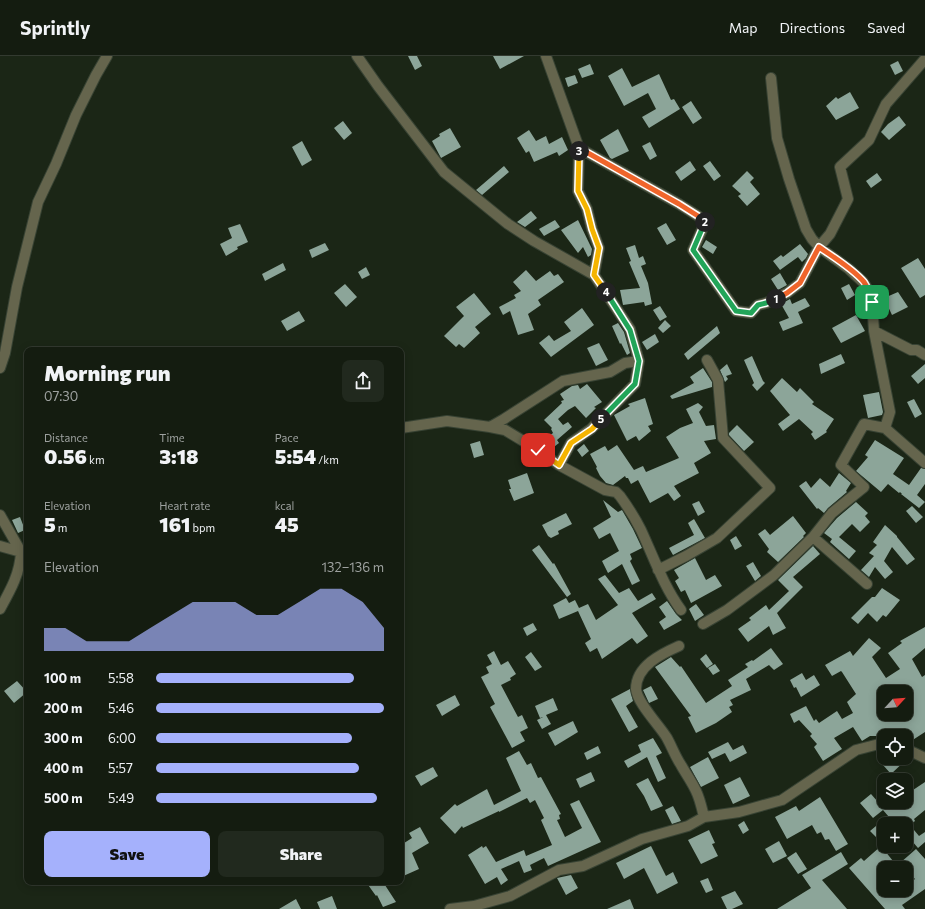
<!DOCTYPE html>
<html lang="en">
<head>
<meta charset="utf-8">
<style>
  body { margin:0; font-family:Commissioner,sans-serif; background:#21291e; color:#f1f3f6; height:100vh; display:flex; flex-direction:column; font-size:15px; white-space:nowrap }
  * { box-sizing:border-box; margin:0 }
  p { font-size:13px; color:#9da19f }
  .icon { flex:none; width:22px; height:22px; fill:none; stroke:currentColor; stroke-width:2; stroke-linecap:round; stroke-linejoin:round }
  .map { position:relative; flex:1; overflow:hidden }
  .drawer { position:absolute; left:24px; top:291px; width:380px; height:538px; display:flex; flex-direction:column; background:#141c10; border-radius:8px; box-shadow:0 2px 10px #0003,0 0 0 1px #333a30 }
  .drawer>* { flex:none }
  .needle { width:26px; rotate:64deg }
  .fabs { position:absolute; left:877px; top:629px; display:grid; gap:8px }
  .fabs a { display:grid; place-items:center; width:36px; height:36px; border-radius:8px; background:#141c10; box-shadow:0 2px 10px #0003,0 0 0 1px #333a30; font-size:20px }
  .pin { position:absolute; display:grid; place-items:center; width:34px; height:34px; color:#fff; margin:-17px; border-radius:8px; box-shadow:0 2px 6px #0006 }
  .km { position:absolute; width:20px; height:20px; margin:-10px; border-radius:50%; background:#222; color:#fff; font-size:11px; line-height:20px; text-align:center }
  .round { display:grid; place-items:center; flex:none; width:42px; height:42px; border-radius:8px; background:#21291e }
  .head { display:flex; align-items:center; justify-content:space-between; height:68px; padding:0 20px }
  h1 { font-size:22px; font-weight:800; line-height:30px }
  .metrics { display:grid; grid-template-columns:repeat(3,1fr); gap:6px; height:68px; padding:4px 20px }
  .metrics div { display:grid; align-content:center }
  .metrics b { font-size:20px; font-weight:800 }
  .metrics small { font-size:11px; font-weight:400 }
  .metrics p { font-size:11px }
  .chart { height:112px; padding:8px 20px }
  .chart p { display:flex; justify-content:space-between }
  .chart svg { width:100%; height:72px; margin-top:4px; fill:#a5b1fc; opacity:.7 }
  .button { display:flex; gap:8px; margin-top:auto; padding:8px 20px }
  .button a { flex:1; height:46px; border-radius:8px; background:#a5b1fc; color:#111; font-size:16px; font-weight:800; line-height:46px; text-align:center }
  .button a+a { background:#21291e; color:#f1f3f6 }
  ul { padding:0 20px; list-style:none; font-size:13px }
  li { display:grid; grid-template-columns:64px 48px 1fr; align-items:center; height:30px }
  li i { height:10px; border-radius:5px; background:#a5b1fc }
  header { display:flex; align-items:center; gap:24px; box-sizing:border-box; height:56px; padding:0 20px; background:#141c10; border-bottom:1px solid #333a30 }
  header strong { font-size:19px }
  nav { display:flex; gap:22px; margin-inline-start:auto; font-size:14px }
  .map>svg:first-child { display:block }
  .building { fill:#8ca599; fill-rule:evenodd }
  .lines { fill:none; stroke-linecap:round; stroke-linejoin:round }
  .minor-casing { stroke:#384334; stroke-width:12 }
  .minor { stroke:#65654d; stroke-width:10 }
  .split-1-casing { stroke:#fff; stroke-width:8 }
  .split-2-casing { stroke:#fff; stroke-width:8 }
  .split-3-casing { stroke:#fff; stroke-width:8 }
  .split-4-casing { stroke:#fff; stroke-width:8 }
  .split-5-casing { stroke:#fff; stroke-width:8 }
  .split-6-casing { stroke:#fff; stroke-width:8 }
  .split-1 { stroke:#f0652b; stroke-width:5 }
  .split-2 { stroke:#22a559; stroke-width:5 }
  .split-3 { stroke:#f0652b; stroke-width:5 }
  .split-4 { stroke:#f5b400; stroke-width:5 }
  .split-5 { stroke:#22a559; stroke-width:5 }
  .split-6 { stroke:#f5b400; stroke-width:5 }
</style>
</head>
<body>
<header>
<strong>Sprintly</strong>
<nav><a>Map</a><a>Directions</a><a>Saved</a></nav>
</header>
<div class="map">
<svg width="925" height="853" viewBox="0 0 925 853">
  <rect width="100%" height="100%" fill="#1b2616"/>
  <!-- building -->
  <path class="building" d="M408,0H417L422,10L415,14Z
    M493,0H524L500,13Z
    M898,5L903,15L895,19L890,9Z
    M590,8L594,18L582,22L578,13Z
    M622,12L632,31L659,18L671,44L674,43L680,53L649,72L642,61L656,53L648,37L624,50L608,20Z
    M575,19L578,27L568,31L565,22Z
    M850,36L859,52L836,64L826,50L836,41L838,43Z
    M691,45L702,62L693,68L682,51Z
    M899,60L906,69L889,84L881,76L888,68Z
    M343,65L352,77L344,84L334,72Z
    M450,72L461,91L441,102L432,85L440,80L439,78Z
    M618,73L629,95L612,103L610,102L600,84Z
    M529,74L536,85L546,80L549,88L562,81L568,94L559,100L557,96L534,106L529,95L526,97L517,82Z
    M302,85L312,104L302,110L292,91Z
    M650,86L657,100L650,104L642,90Z
    M690,105L696,114L681,125L675,116Z
    M710,105L721,120L714,125L703,110Z
    M504,110L509,116L482,139L476,134Z
    M747,115L754,122L750,126L760,138L747,150L738,140L741,138L732,130Z
    M877,117L882,124L871,132L866,125Z
    M531,155L537,162L525,171L517,166Z
    M555,164L560,171L544,180L539,173Z
    M578,164L592,193L591,199L588,201L583,191L578,197L561,174Z
    M666,167L676,184L667,189L657,172Z
    M240,168L248,186L237,191L238,193L226,200L220,188L232,182L228,172Z
    M706,184L717,191L713,198L702,191Z
    M325,187L329,194L312,202L309,194Z
    M800,188L808,198L806,202L802,206L798,201L780,214L773,205L781,199L783,201Z
    M635,189L639,202L643,200L646,208L641,210L648,227L652,248L645,250L644,246L623,249L620,234L640,232L629,206L631,205L626,192Z
    M918,202L925,213V239L920,242L901,212Z
    M283,207L286,214L265,225L262,218Z
    M366,211L370,219L362,223L358,216Z
    M526,214L536,225L550,215L554,220L558,218L564,226L538,244L541,249L528,258L534,274L518,279L510,255L503,259L499,251L516,242L514,239L521,235L513,226Z
    M780,217L787,229L778,234L771,223Z
    M345,228L357,241L346,251L334,237Z
    M849,228L855,239L847,244L841,232Z
    M898,236L908,251L892,259L884,242Z
    M474,237L491,258L475,271L480,277L464,292L459,288L456,291L444,280L464,260L456,251Z
    M805,242L810,250L798,256L803,267L783,275L779,266L789,262L781,248L790,243L792,248Z
    M660,250L667,261L660,265L653,254Z
    M582,252L594,269L551,301L539,287L549,279L554,285L571,275L564,266Z
    M299,255L305,265L287,275L281,265Z
    M856,259L865,275L841,287L832,272Z
    M665,264L671,270L663,277L658,272Z
    M618,267L624,276L630,297L627,299L621,287L620,288L612,270Z
    M717,270L720,277L688,304L684,298Z
    M655,278L659,286L647,294L642,286Z
    M599,287L608,304L596,310L587,292Z
    M841,298L845,307L821,318L819,308Z
    M752,300L763,325L765,327L757,335L752,329L754,327L744,304Z
    M727,308L732,318L726,320L728,323L725,326L720,314Z
    M925,308V322L918,328L911,320Z
    M703,312L712,326V331L672,343L670,340L694,327L690,321Z
    M782,322L797,336L800,332L814,346L812,348L834,363L826,375L827,376L815,384L811,378L813,376L799,363L783,375L778,368L790,359L770,335Z
    M587,328L602,346L594,351L596,352L586,362L575,350L568,354L558,363L563,369L568,366L572,371L557,384L559,387L550,394L540,387L553,377L551,373L552,372L544,364L562,347L561,345L564,344L560,338L572,330L578,329L580,333Z
    M879,336L883,356L882,359L868,362L863,339Z
    M645,342L653,368L648,370L651,375L639,385L636,380L627,385L614,359L630,350L628,348Z
    M914,343L922,358L915,362L907,346Z
    M698,347L703,351L699,356L706,370L714,369L716,383L704,385L711,397L694,407L699,417L674,430L681,440L674,445L668,437L650,447L638,424L631,428L628,422H626L625,420L613,429L606,427L600,420L596,412L597,411L590,398L605,390L608,395L617,389L634,414L643,410L646,416L679,402L666,381L680,372L693,367L686,353Z
    M737,369L754,386L744,395L729,379V377Z
    M875,384L904,402L893,418L909,429L921,412L925,413V428L917,439L925,446L919,452L901,438H902L900,436L899,437L888,428L881,436L856,415L868,401L865,399Z
    M480,385L484,399L474,402L470,388Z
    M584,388L589,395L582,401L577,394Z
    M527,417L534,437L514,445L509,433H511L508,424Z
    M839,417L851,427L846,435L847,436L828,452L824,457L818,452L817,453L799,430L806,425L811,432L820,422L830,431Z
    M603,444L618,456L622,454L633,473L642,492L630,498L632,503L630,505L640,525L632,529L622,508L608,517L602,505L619,495L610,477L599,483L593,472L611,461Z
    M699,445L705,456L698,460L692,448Z
    M856,446L868,457L865,460L870,466L860,476L852,468L839,481L856,495L849,503L830,486L832,483L824,477L837,462Z
    M912,450L923,461L916,467L906,455Z
    M566,457L572,468L558,475L559,478L551,482L548,480L542,469Z
    M793,460L806,477L803,480L804,481L778,506L767,496L769,493L758,478L765,473L770,479Z
    M20,461L25,474L18,477L12,464Z
    M694,463L705,482L673,499L669,492L694,479L688,467Z
    M885,469L897,480V481L915,503L907,509L892,491L884,505L893,516L885,523L875,511L869,521L861,514L874,500L869,497L877,489L873,486Z
    M736,480L742,490L735,494L730,484Z
    M539,489L553,508L554,507L571,538L567,541L532,494Z
    M813,490L820,498L793,521L803,531L777,557L786,572L773,579L769,570L748,586L738,573L751,564L749,562L766,549L769,554L789,535L778,524Z
    M695,502L706,524L715,519L722,530L691,547L685,534L681,536L675,525L679,522L674,514Z
    M753,506L761,520L755,525L746,510Z
    M605,519L619,537L629,532L638,545L652,537L656,543L632,557L648,580L637,588L632,582L602,603L597,592L590,596L585,587L591,583L578,555L559,563L553,549L566,542L569,547L575,544L579,552L588,548L596,564L618,549L598,523Z
    M882,532L900,544L886,561L883,559L877,566L868,557L858,568L851,562L872,541H875Z
    M667,545L676,558L682,564L664,574L659,566L666,561L659,551Z
    M696,548L704,559L695,565L689,553Z
    M533,567L537,574L527,580L523,572Z
    M925,571V592L912,603L922,621L925,619V676L908,687H906V680H870L862,685L853,671L834,682L842,693L823,705L814,691L817,688L810,680L812,678L799,664L794,667L790,658L806,650L814,665L816,663L819,667L837,655L842,663L853,657L847,646L856,638L842,616L841,615L832,620L825,609L850,595L853,600L869,582L881,592L872,601L886,622L900,613L888,597L902,587L900,585ZM884,636H906V658H884Z
    M771,592L783,608L774,614L769,609L746,623L751,634L730,644L733,649L729,651L732,656L716,667L696,677L688,661L691,660L655,611L671,601L680,611L681,610L706,647L732,630L728,624L748,611L745,608L752,604L753,605Z
    M494,595L501,609L508,605L516,618L510,622L511,624L501,629L518,661L522,659L528,672L520,676L525,685L512,692L490,651L495,648L481,621L489,617L486,611L492,608L487,599Z
    M531,596L542,611L535,615L525,601Z
    M706,598L713,608L707,612L700,603Z
    M715,608L720,615L713,619L708,612Z
    M802,617L806,624L814,619L820,629L801,641L796,631L794,632L790,624Z
    M17,625L27,636L14,647L4,635Z
    M651,630L658,643L649,647L643,634Z
    M630,633L633,645L626,650L638,671L629,676L611,643Z
    M455,639L460,649L442,660L436,649Z
    M553,642L558,654L546,659L551,668L542,673L537,664L543,661L540,662L535,650Z
    M573,665L578,676L555,690L548,677Z
    M653,682L662,697L656,700L666,722L658,726L647,701L628,712L624,705L641,696L638,689Z
    M728,686L733,694L743,689L747,697L730,706L725,697L712,703L708,696Z
    M598,690L601,697L587,704L584,697Z
    M519,695L527,709L531,707L538,722L541,721L561,758L559,759L560,763L557,764L565,781L582,772L570,748L579,744L601,786L548,810L544,802L530,809L532,814L524,817L519,805L501,813L508,824L501,829L497,821L485,828L468,799L482,790L483,792L486,790L496,806L524,794L526,800L552,789L541,764L544,762L535,744L530,747L527,742L499,756V755L463,772L462,770L455,778L440,762L455,748L457,750L487,733L494,749L521,735L506,702Z
    M708,701L719,722L701,731L690,711Z
    M890,702H908L891,718L883,709Z
    M433,711L438,720L421,730L415,720Z
    M591,716L595,725L580,732L576,723Z
    M740,721L750,740L733,748L724,729Z
    M648,722L663,750L651,755L644,740L636,728Z
    M925,726V754L914,763L915,765L911,768H909L919,780L925,776V786L918,792L906,778V768H895L883,754L873,762L860,747L871,738L878,746H913L907,738Z
    M820,741L848,788L836,795L829,783L825,784L821,776L817,778L812,769L787,783L775,761L796,750L799,755Z
    M673,750L681,765L672,768L665,754Z
    M744,765L749,774L743,778L738,769Z
    M876,770L884,778V789L870,775Z
    M420,771L429,787L412,797L419,813L401,821V789L412,782L409,777Z
    M709,774L715,787L712,788L718,800L701,808L688,784Z
    M779,785L787,800L773,807L765,793Z
    M651,790L666,820L673,816L678,827L657,838L644,812L624,823L616,807Z
    M881,790L893,805L876,819L884,828V834H889L893,838L900,834H906V830L915,823L900,807L916,793L925,803V833L902,849L905,853H885L849,812L861,802L864,805Z
    M796,796L807,813L798,818L787,802Z
    M841,796L848,808L822,824L847,853H777L811,832L802,819Z
    M571,819L578,832L566,839L557,822Z
    M708,822L713,834L706,837L700,825Z
    M366,826H383L396,846L383,851L377,839L376,840Z
    M735,835L743,848L732,853H727L721,841Z
    M332,840L337,853H320L317,846Z
    M296,843L301,853H279Z
    M630,843L634,853H607Z"/>
  <g class="lines">
    <defs>
      <path id="minor" d="M357,0L378,30L444,116L508,168L534,185L594,219L599,192L592,173L587,153L578,135L579,92L679,148L698,160L705,167L693,194L736,255L751,257L758,249L766,247L787,237L800,227L819,191L830,178L848,143L840,111L869,84L886,48L925,3
        M546,0L579,92
        M874,275L911,294H917L925,299
        M0,312L5,297L17,231L38,146L56,108L76,59L96,19L107,0
        M490,371L505,374L538,394L559,409L605,434L616,436L620,440C628,451 635,462 641,474C654,502 663,529 681,554
        M401,372L447,365L490,371L504,363L563,325L610,316L625,307L639,305L630,273L594,219
        M885,372L925,407
        M559,409L571,387L591,373L635,328L639,305
        M0,459L21,496
        M813,481L867,528
        M0,490L21,496
        M658,514L686,500L717,482L770,432L723,382L718,324L707,304
        M0,553C10,535 20,518 21,496L27,494
        M703,568L727,554L774,519L813,481L832,457L864,431L841,409L864,368L885,372L890,356L874,275L872,246L869,235L863,226L849,213L819,191L812,183L806,173L789,123L777,82L771,22
        M906,693L925,702
        M704,761L739,756L782,744L856,694L879,688L884,689
        M450,853L474,850L510,840L559,814L583,810L642,783L688,770L704,761C702,753 700,743 696,735C692,726 686,718 681,709C675,700 672,691 667,682C660,670 637,647 636,633C636,610 661,598 679,590"/>
    </defs>
    <!-- minor casing -->
    <use href="#minor" class="minor-casing"/>
    <!-- minor -->
    <use href="#minor" class="minor"/>
  </g>
  <g class="lines">
    <defs>
      <path id="split-1" d="M776,243L787,237L800,227L819,191C833,201 852,212 864,226C868,232 870,239 872,246"/>
      <path id="split-2" d="M705,166L693,194L736,255L751,257L758,249L766,247L776,243"/>
      <path id="split-3" d="M579,95V92L679,148L698,160L705,166"/>
      <path id="split-4" d="M579,95L578,135L587,153L592,173L599,192L594,219L606,236"/>
      <path id="split-5" d="M601,363L635,328L639,305L630,274L606,236"/>
      <path id="split-6" d="M538,394L559,409L571,387L592,373L601,363"/>
    </defs>
    <!-- split-1 casing -->
    <use href="#split-1" class="split-1-casing"/>
    <!-- split-2 casing -->
    <use href="#split-2" class="split-2-casing"/>
    <!-- split-3 casing -->
    <use href="#split-3" class="split-3-casing"/>
    <!-- split-4 casing -->
    <use href="#split-4" class="split-4-casing"/>
    <!-- split-5 casing -->
    <use href="#split-5" class="split-5-casing"/>
    <!-- split-6 casing -->
    <use href="#split-6" class="split-6-casing"/>
    <!-- split-1 -->
    <use href="#split-1" class="split-1"/>
    <!-- split-2 -->
    <use href="#split-2" class="split-2"/>
    <!-- split-3 -->
    <use href="#split-3" class="split-3"/>
    <!-- split-4 -->
    <use href="#split-4" class="split-4"/>
    <!-- split-5 -->
    <use href="#split-5" class="split-5"/>
    <!-- split-6 -->
    <use href="#split-6" class="split-6"/>
  </g>
</svg>
<div class="fabs">
<a><svg class="needle" viewBox="-14 -14 28 28"><path d="M0-13l5 13h-10z" fill="#e53935"/><path d="M0 13l5-13h-10z" fill="#9da19f"/></svg></a>
<a><svg class="icon" aria-label="locate" viewBox="0 0 24 24"><circle cx="12" cy="12" r="6"/><path d="M12 2v4M12 18v4M2 12h4M18 12h4"/></svg></a>
<a><svg class="icon" aria-label="layers" viewBox="0 0 24 24"><path d="M12 4l9 5-9 5-9-5zM3 14l9 5 9-5"/></svg></a>
<a>+</a>
<a>−</a>
</div>
<div class="pin" style="left:872px;top:246px;background:#1e9e55"><svg class="icon" aria-label="arrive" viewBox="0 0 24 24"><path d="M6 21V4h12l-3 4 3 4H6"/></svg></div>
<div class="pin" style="left:538px;top:394px;background:#d93025"><svg class="icon" aria-label="check" viewBox="0 0 24 24"><path d="M5 12l5 5 9-10"/></svg></div>
<b class="km" style="left:776px;top:243px">1</b>
<b class="km" style="left:705px;top:166px">2</b>
<b class="km" style="left:579px;top:95px">3</b>
<b class="km" style="left:606px;top:236px">4</b>
<b class="km" style="left:601px;top:363px">5</b>
<section class="drawer">
<div class="head"><div><h1>Morning run</h1><p>07:30</p></div><a class="round"><svg class="icon" aria-label="share" viewBox="0 0 24 24"><path d="M12 15V3M7 8l5-5 5 5M5 13v7h14v-7"/></svg></a></div>
<div class="metrics">
<div><p>Distance</p><b>0.56<small> km</small></b></div>
<div><p>Time</p><b>3:18</b></div>
<div><p>Pace</p><b>5:54<small> /km</small></b></div>
</div>
<div class="metrics">
<div><p>Elevation</p><b>5<small> m</small></b></div>
<div><p>Heart rate</p><b>161<small> bpm</small></b></div>
<div><p>kcal</p><b>45</b></div>
</div>
<div class="chart"><p><span>Elevation</span>132–136 m</p>
<svg viewBox="0 0 160 44" preserveAspectRatio="none"><path d="M0 44V30L10 30L20 38L30 38L40 38L50 30L60 22L70 14L80 14L90 14L100 22L110 22L120 14L130 6L140 6L150 14L160 30V44z"/></svg>
</div>
<ul>
<li><b>100 m</b>5:58<i style="width:87%"></i></li>
<li><b>200 m</b>5:46<i style="width:100%"></i></li>
<li><b>300 m</b>6:00<i style="width:86%"></i></li>
<li><b>400 m</b>5:57<i style="width:89%"></i></li>
<li><b>500 m</b>5:49<i style="width:97%"></i></li>
</ul>
<div class="button"><a>Save</a><a>Share</a></div>
</section>
</div>
</body>
</html>
